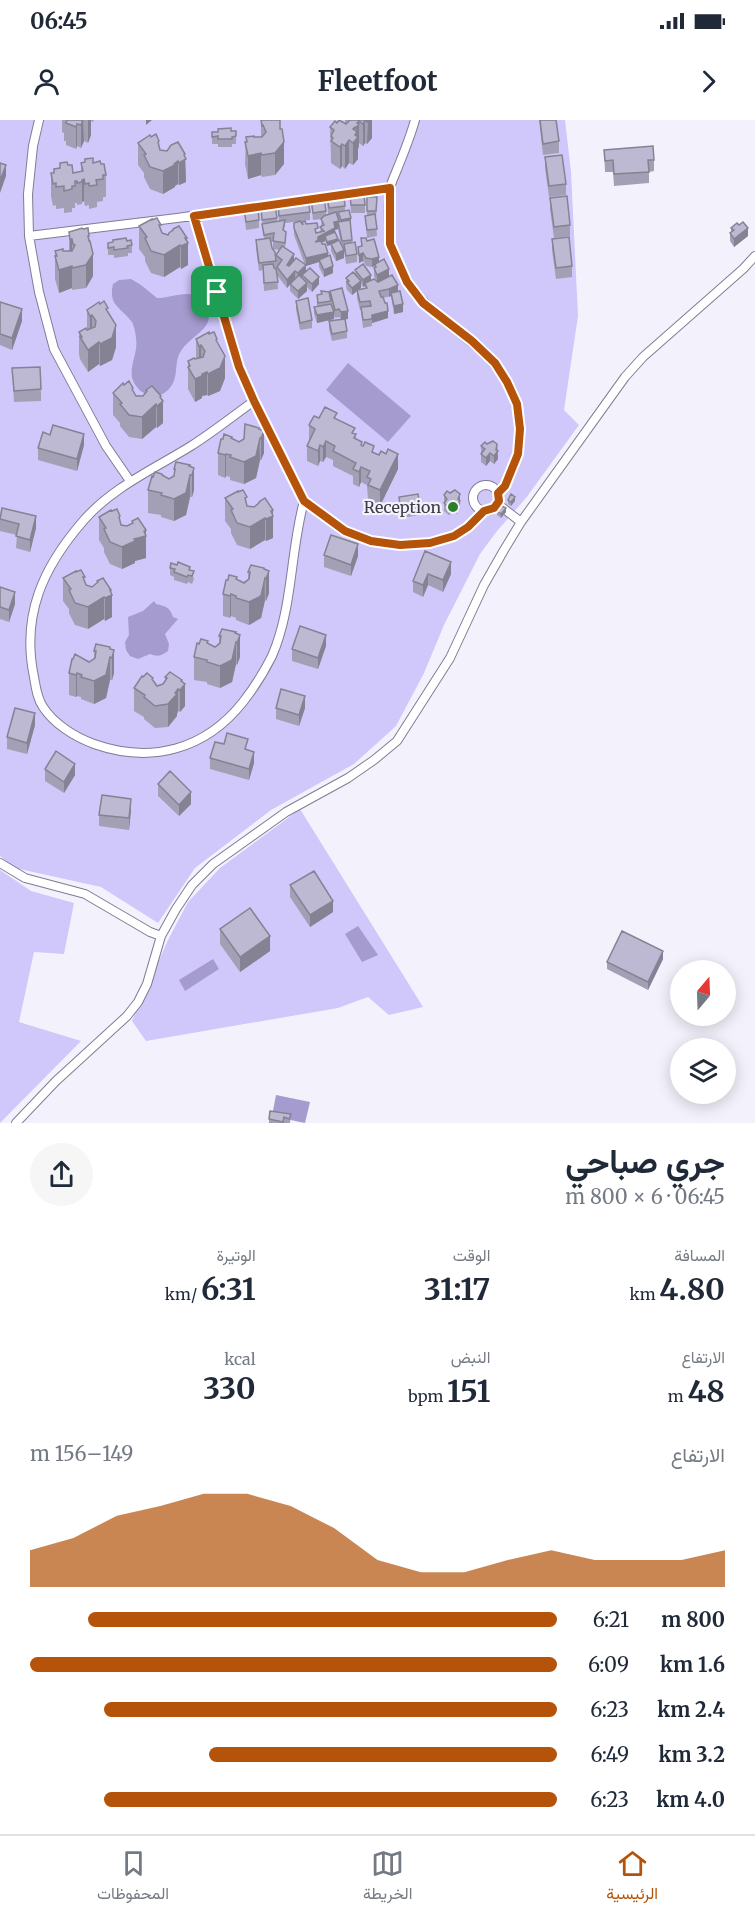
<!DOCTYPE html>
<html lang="ar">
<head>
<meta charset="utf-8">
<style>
  body { margin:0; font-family:Merriweather,Vazirmatn,serif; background:#f6f6f7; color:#1f2937; direction:rtl; height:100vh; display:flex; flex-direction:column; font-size:22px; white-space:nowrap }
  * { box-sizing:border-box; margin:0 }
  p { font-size:20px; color:#747a83 }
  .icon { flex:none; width:33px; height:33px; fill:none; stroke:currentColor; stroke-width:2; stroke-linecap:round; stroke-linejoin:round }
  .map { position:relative; height:1003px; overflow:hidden; direction:ltr }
  .sheet { display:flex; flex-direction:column; background:#fff; flex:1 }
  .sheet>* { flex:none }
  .needle { width:39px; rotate:19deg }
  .controls { position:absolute; left:670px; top:840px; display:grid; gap:12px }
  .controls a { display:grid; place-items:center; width:66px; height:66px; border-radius:50%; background:#fff; box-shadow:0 3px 15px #0003; font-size:30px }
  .pin { position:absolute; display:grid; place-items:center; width:51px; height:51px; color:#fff; margin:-26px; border-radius:12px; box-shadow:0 3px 9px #0006 }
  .round { display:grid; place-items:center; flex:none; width:63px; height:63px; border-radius:32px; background:#f6f6f7 }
  .overview { display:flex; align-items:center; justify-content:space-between; height:102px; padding:0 30px }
  h1 { font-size:33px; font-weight:700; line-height:45px }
  .metrics { display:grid; grid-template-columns:repeat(3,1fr); gap:9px; height:102px; padding:6px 30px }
  .metrics div { display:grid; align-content:center }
  .metrics b { font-size:30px; font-weight:700 }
  .metrics small { font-size:16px; font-weight:400 }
  .metrics p { font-size:16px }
  .chart { height:168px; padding:12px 30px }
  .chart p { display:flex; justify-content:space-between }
  .chart svg { width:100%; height:108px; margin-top:6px; fill:#b45309; opacity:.7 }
  ul { padding:0 30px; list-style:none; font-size:20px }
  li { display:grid; grid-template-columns:96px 72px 1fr; align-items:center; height:45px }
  li i { height:15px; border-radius:8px; background:#b45309 }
  .status { display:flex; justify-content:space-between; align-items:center; height:42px; padding:0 30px; background:#fff; direction:ltr }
  .status svg { height:16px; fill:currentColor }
  header { display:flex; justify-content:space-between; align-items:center; height:78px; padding:0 30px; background:#fff; font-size:27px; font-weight:700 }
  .menu { display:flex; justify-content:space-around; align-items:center; height:84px; border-top:2px solid #e0e1e3; background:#fff; font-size:16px; color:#747a83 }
  .menu a { display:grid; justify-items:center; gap:3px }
  .menu .active { color:#b45309 }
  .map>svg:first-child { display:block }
  .green { fill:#d0c7fb }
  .water { fill:#a59bcf }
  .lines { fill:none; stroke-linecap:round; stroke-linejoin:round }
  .street-casing { stroke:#807c94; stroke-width:10 }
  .street { stroke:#fff; stroke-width:8 }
  .wall { fill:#a39fb5; fill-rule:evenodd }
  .shaded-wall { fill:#848293 }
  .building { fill:#bdb9d2; stroke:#848293; stroke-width:1.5 }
  .route-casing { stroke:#fff; stroke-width:12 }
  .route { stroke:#b45309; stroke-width:8 }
  .poi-dot { fill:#2c7e2a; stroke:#f3f2fc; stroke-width:2 }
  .labels { text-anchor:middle; stroke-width:4.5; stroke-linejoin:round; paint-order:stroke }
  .poi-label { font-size:16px; fill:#3d3b45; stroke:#f3f2fc; text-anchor:end }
</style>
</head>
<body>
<div class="status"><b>06:45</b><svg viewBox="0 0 49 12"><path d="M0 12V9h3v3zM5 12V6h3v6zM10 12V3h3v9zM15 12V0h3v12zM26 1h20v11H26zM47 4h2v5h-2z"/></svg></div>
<header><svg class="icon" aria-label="forward" viewBox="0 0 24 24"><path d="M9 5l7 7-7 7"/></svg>Fleetfoot<svg class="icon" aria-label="person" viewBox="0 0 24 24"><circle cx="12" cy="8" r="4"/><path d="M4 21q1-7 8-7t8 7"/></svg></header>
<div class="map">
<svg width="755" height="1003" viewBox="0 0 755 1003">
  <rect width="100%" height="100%" fill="#f3f2fc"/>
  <!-- green -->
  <path class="green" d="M0,0H565L571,52L578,196L564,290L579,305L526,378L497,411L480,434L444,505L424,553L396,606L354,644L271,690L195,748L158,803L101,767L15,748L0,736Z
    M300,689L423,887L389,895L368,877L338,888L146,921L132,901L168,820L188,782L220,748Z
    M0,750L31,771L74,783L64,834L34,832L19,902L81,921L0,1003Z"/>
  <!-- water -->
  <path class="water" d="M131,159L141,165L157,178C174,178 192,166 204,183C221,207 190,215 181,231C173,243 180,257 169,269C164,274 160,276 153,275C147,274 141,273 137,267C124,253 139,235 136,219C136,214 134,206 132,202C121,187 108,186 113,164L119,160Z
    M348,243L411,296L388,322L326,270Z
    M154,481L156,484C165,486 170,487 173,497L178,499L165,514L169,524L168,531C161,536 158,537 150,534L138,539L130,536L126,530L125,522L129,515L128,497L143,491Z
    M358,806L378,835L362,842L345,814Z
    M213,839L219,849L185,871L179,860Z
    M276,975L310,982L305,1003L272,996Z"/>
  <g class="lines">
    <defs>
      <path id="street" d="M39,0L33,26L28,74L29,116L39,172L54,229L106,326L130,361
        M415,0C410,18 403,35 396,52C394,57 391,63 390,69C388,78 389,115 390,124C392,131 396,139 399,145C431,219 528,224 519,323C517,341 511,359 498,373
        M194,96L239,247L254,281L304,381L345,411L371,421L400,425L431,423L454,416L468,407L484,391
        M29,116L177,98L390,68
        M254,281C233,296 213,312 191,326C154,349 113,367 84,400C43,447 21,495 34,557C36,568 37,578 43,587C54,604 75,617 94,624C151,644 205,630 243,582C254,568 264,552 272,536C293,488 290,432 304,381
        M473 378a13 13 0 1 1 26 0a13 13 0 1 1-26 0Z
        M499,385L521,402
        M0,743L25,758L85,774L150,812L161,816
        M16,1003L56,961L127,896L138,882L147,864L161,816L176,789L192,765L213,744L286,692L348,658L374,640L397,621L450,538L484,465L504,430L521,402L625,257L643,237L743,149L755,136"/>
    </defs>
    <!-- street casing -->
    <use href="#street" class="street-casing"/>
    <!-- street -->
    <use href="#street" class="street"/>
  </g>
  <!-- wall -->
  <path class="wall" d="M62,0H94L93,2L91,1V15L88,23L84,21L81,28L77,26L76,29L66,25V21H64V13L62,12Z
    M261,0L280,9L284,44L275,55L262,57L261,55L248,59L245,44L246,17H261Z
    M345,0H372V18L367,24L365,23L363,26L359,23V26L358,29V39L353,45L349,43L345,49L342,46L340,49L331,43V38L330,7L337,3H345Z
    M539,0H556L559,21V33L543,35Z
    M236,11V24H232V27H218V24H212V12Z
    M138,23L159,26L160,30L185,38L186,62L179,65L178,64L175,66V67L163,74L150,69L144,57V53L138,45Z
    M604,30L654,40V51L649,52V63L614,66L613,52H605Z
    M545,37L566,64V75L549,77L545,48Z
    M60,43L68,45L73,53L81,52V43H93L101,44L106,55V77H103V81L97,82V87L89,89V85L85,86L84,81L82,82V84L77,85V83H75V88H72V92L64,93V88L56,89V85L53,86L51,76V53H54V49H60Z
    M350,75L365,85V93H351Z
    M367,77H377L376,99L377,116L367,118L365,96L367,95Z
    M327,78L345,86V91L351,101L350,102L352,123L357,134V142L346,144L344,129H343L344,138L336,141L331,131V125L327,126L325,121L322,123L328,136L333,153L324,157L319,147V142L306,146V152L319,164L312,172L307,167V171L298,179L290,171V164L287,168L277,155L278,169L264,171L263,150L259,151L256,128V120L264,119L261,87L277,98V101H279L278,84L310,92V100L285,103L284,111L286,120L285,128L294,140L305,145L294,115V103L306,104L318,113L320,112L322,99L313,100L311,80L326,91V95L328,94ZM338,109L341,124L338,120L335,112V110ZM273,121V129L280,130L276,135L272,128L271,122Z
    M550,78L570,105V116L554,118L550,89Z
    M244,89L259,100V108L246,110Z
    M139,106L161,110L162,113L168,115L173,111V109L187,121L188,145L181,149L180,147L164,157L151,153L145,141V137L139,129Z
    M731,108L748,116L734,127L730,121V113L731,112Z
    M83,109L89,116L93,156L86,168L72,170V168L59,173L55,159V131H69V112Z
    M361,118L389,156L398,171L403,192L394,194L391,176L383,178L388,198L372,203V206L363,208L361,190H360L357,178V171L352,175L347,170L346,165V158L355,154V150L371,160L376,161L374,156V148L375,146L372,147L366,146L363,141L359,143L358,127L361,126ZM361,164L363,167L365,166V168L359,170L361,168Z
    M552,119L572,146V157L556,159L552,130Z
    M127,121L132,125V133H128V136L114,138V135H108V123Z
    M321,171L330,176V171L348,199H345L347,211V218L332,221L329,209V201L341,199L339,197L335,198L334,195V199L317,203L314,194V187L317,186V175H321Z
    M296,181L312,200V208L300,210L296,189Z
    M0,182L22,201L12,230L0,225Z
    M87,190L108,192L116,227L112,240L100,246L99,244L88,252L80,239L79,234V212L87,210Z
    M196,219L217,222L225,258L220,271L208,276L207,275L202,276V278L195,282L188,269V241L196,239Z
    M12,248L41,269V281L14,282Z
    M146,270L161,279L163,303L157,308L156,307L142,319L129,317L120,306V303L113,295V273L143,276L146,272Z
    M319,298L337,300L355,314L356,319L362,325L398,349L380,386L368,380L367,365L361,362L359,367L353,364V356L333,346V340L326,337L323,342L320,341L318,346L307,341V326L309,321V305Z
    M259,309L264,311V333L261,340H260L256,358L244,364L230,360V357L226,356L225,358L218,355V333L223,319L232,318L239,322Z
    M50,315L84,325L77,351L38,340V328Z
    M487,324H497L498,339L494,344L490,341L486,346L481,342V326Z
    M190,346L194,348V370L192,377H190L186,395L174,401L161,397V395L148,393V370L162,356L169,359L174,356V349Z
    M238,372L247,383V386L254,387L259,383V382L273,394V418L266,421L265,420L250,429L237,425L231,413V409L225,401V378Z
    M444,375L460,381V389L456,394L453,390L449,395L444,391Z
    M399,377L420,387V395L401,398L399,385Z
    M508,380L515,381L511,386L508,384Z
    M497,391L506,392L501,398L497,395Z
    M99,397L120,402L121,405L127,406L132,403V401L146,414V438L135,441V443L122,449L110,444L104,432V428L99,420Z
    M0,398L36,408L30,432L16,428L17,415L0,411Z
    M425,431L451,454L443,472L428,465L423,477L413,472V461Z
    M324,435L358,436L351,456L324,447Z
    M170,448L190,450L194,459L192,464L188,462L187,464L174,460V457L170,455Z
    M264,450L269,451V473L266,481L265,480L261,498L249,505L236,500V498L231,496L230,498L223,496V474L248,459V452Z
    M63,458L85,462L86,465L92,467L97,463V461L111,473L112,497L105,501L104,499L88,509L75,505L69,493V489L63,481Z
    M0,467L15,484L9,502L0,499Z
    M236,514L240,515V537L237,545L236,544L232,562L220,568L207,564V562L194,560V537L199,524L215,527L219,523V516Z
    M326,526L318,549L292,541V529Z
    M110,529L114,530V553L112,560H110L106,578L94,584L81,579V577L77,576L76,577L69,575V553L94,539V531Z
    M165,557L182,562L185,586L180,592L178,591L177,594V596L168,607L155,608L144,599V597L134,591V568L153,561L157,566L163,564L165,561Z
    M276,588H305L299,606L276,599Z
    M35,605L27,634L7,629V617Z
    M210,638L254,643L249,660L210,649Z
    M45,649L75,655L64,673L45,661Z
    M158,664L191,684L179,696L158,676Z
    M131,690L129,710L99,706V695Z
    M290,765L333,792L310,807L290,777Z
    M220,809L270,831L240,852L220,824Z
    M663,839L648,870L607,849V842Z
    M291,994L290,1003H269V999Z"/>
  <!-- shaded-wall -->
  <path class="shaded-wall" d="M83,0L84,21L81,28V5Z
    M88,0H91V15L88,23Z
    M146,0H152L146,5Z
    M365,0V23L363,26V4Z
    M368,0H372V18L367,24Z
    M359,1V26L358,29V39L353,45V9L355,7V21L357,3Z
    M77,4V26L76,29V7Z
    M349,20V43L345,49V26Z
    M284,22V44L275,55V33Z
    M342,24V46L340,49V27Z
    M261,33V55L248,59V36Z
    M185,34L186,62L179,65V43Z
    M178,41V64L175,66V67L163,74V51Z
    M6,45V56L0,73V61Z
    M84,59V81L82,82V60Z
    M351,98V101L341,104V100Z
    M339,101L338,109L335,110V115L325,116V121L318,125V117L334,102Z
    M748,108V116L734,127V119Z
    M185,118H187V123H188V145L181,149V126Z
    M70,119H72V141H70Z
    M338,119V122L327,126V122Z
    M180,125V147L164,157V135Z
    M344,130V138L336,141V134Z
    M328,133V140H319V142L306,146V153L302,155V157L298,161V153L306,146V138Z
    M363,133V141L359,143V135Z
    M93,134V156L86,168V145Z
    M294,134V142L287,152V145Z
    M379,137V145L375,144V146L372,147V139Z
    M72,146V168L59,173V150Z
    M333,146V153L324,157V150Z
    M389,149V157L377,163V155Z
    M295,151V159L287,168V160Z
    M371,155V163H365V166L363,167V160Z
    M319,157V164L312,172V164Z
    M361,161V168L352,175V168Z
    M307,163V171L298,179V171Z
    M398,165V173H391V176L389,177V169Z
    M403,184V192L394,194V186Z
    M22,189V201L12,230V218Z
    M348,191V199L341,200V192Z
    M388,191V198L372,203V195Z
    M334,192V199L317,203V195Z
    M92,195V218L90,219V196Z
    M116,205V227L112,240L100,246V224Z
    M99,222V244L88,252V230Z
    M201,225V248H199V226Z
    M225,236V258L220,271L208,276V254Z
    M207,252V275L202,276V278L195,282V259L202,254Z
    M161,276V282L163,281V303L157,308V286Z
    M156,284V307L142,319V297Z
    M259,308L260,340L256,358L244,364V342Z
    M264,311V333L261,340V318Z
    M84,314V325L77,351V339Z
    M326,321V337L323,342V327Z
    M497,324L498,339L494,344V336Z
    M320,325V341L318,346V331Z
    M490,333V341L486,346V338Z
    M226,334V356L225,358V335Z
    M398,334V349L380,386V370Z
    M190,345V377L186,395L174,401V379Z
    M361,347V362L359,367V352Z
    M194,348V370L192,377V355Z
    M460,374V389L456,394V386Z
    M515,377V381L511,386V382Z
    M453,383V390L449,395V388Z
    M506,388V392L501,398V394Z
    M273,390V418L266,421V399Z
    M36,396V408L30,432V420Z
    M265,398V420L250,429V407Z
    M146,410V438L135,441V443L122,449V427Z
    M358,424V436L351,456V445Z
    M451,442V454L443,472V460Z
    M264,448L265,480L261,498L249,505V482Z
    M269,451V473L266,481V459Z
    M428,454V465L423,477V465Z
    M110,470H111V475H112V497L105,501V478Z
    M15,472V484L9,502V490Z
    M231,474V496L230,498V476Z
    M104,477V499L88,509V487Z
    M240,515V537L237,545V523Z
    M326,515V526L318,549V538Z
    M236,522V544L232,562L220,568V546Z
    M110,527V560L106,578L94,584V561Z
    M114,530V553L112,560V538Z
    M77,553V576L76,577V555Z
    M182,560V567L185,564V586L180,592V570Z
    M178,569V591L177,594V596L168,607V584Z
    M305,576V588L299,606V595Z
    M35,593V605L27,634V623Z
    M254,632V643L249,660V649Z
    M75,644V655L64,673V662Z
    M191,672V684L179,696V685Z
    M131,679V690L129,710V698Z
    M333,781V792L310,807V795Z
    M270,816V831L240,852V837Z
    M663,831V839L648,870V862Z"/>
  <!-- building -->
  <path class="building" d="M67,0H83L81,5L77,4L76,7L66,3Z
    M261,0H280V9H282L284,22L275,33L262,35L261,33L248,36L245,22H247L246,17L254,16V17H262L266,12L263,5L262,6Z
    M339,0L346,4L350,0H369L367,2L365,0L363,4L359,1L357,3L359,4L356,8L355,7L353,9L357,12L355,15L358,17L353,23L349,20L345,26L342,24L340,27L331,21L333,18L331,16L334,10L330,7L335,1L337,3Z
    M540,0H556L559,21L543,24Z
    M231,8V11H236V16L232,17V19H218V16L212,17V12H218V9Z
    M156,14L159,21L158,22L160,30L167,31L171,25L178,22L185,34L184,35L186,39L179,43L178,41L174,44L175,45L163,51L150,47L144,35L146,34L138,23L150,15L151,17Z
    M653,26L654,40H648L649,52L614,54L613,40L605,41L604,30Z
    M562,35L566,64L549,66L545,37Z
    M93,38V43L100,41L101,44H104L106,55H103V59L96,60L97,65L89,66V63L85,64L84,59L82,60V62L77,63V61H75V66H72V69L64,71V66L56,67V63L53,64L51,53H54V49L60,48V43L67,42L68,45H72L73,53L83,51L81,43L85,42V39Z
    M0,43L6,45L0,61Z
    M364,74L365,85H351L350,75Z
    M344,76L345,86L329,88L327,78Z
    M567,76L570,105L554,107L550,78Z
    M367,77H377L376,91H367Z
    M324,78L326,91L313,93L311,80Z
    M308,80L310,92L279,96L278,84Z
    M275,85L277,98L262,100L261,87Z
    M258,87L259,100L246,102L244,89Z
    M349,90L351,98L341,100L338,92Z
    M336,92L339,101L334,102L335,108L318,117V120L315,122L321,121L322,124H325L328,133L306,138L294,108V103L300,101L303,105L302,102L305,101L306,104L317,103L318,108L315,109L316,113L324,111L320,107L324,105L321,99L324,96Z
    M375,94L377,109L367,110L365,96Z
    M157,98L161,105H159L162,113L168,115L169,113L173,110V109L179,106L187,118H185L188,123L181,126L180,125L164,135L151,131L145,118L147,117L139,106L152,99V100Z
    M285,100L283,110L286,112L285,123L273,121L274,113L264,115L262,104Z
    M350,100L352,120L342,121L338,102Z
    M743,102L748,108L734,119L730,113L734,110L731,108L737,103L739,105Z
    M82,108L83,109L88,108L89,116H88L89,121H90L93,134L86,145L72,148V146L59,150L55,136H57L55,131L63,129V131H72L75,125L73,124L72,119H70L69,112Z
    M335,112L338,119L327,122L325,116Z
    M569,117L572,146L556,148L552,119Z
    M126,118L127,121L131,120L132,125L127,126L128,128L114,130V127L108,128V123L113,122V120Z
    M270,118L272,128L275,132L276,141L259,143L256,120Z
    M361,118H366L367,121L374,119L379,137L372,139L366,138L363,133L359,135L358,127L362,126Z
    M339,120L344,130L336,134L331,124Z
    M355,122L357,134L346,136L344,124Z
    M282,126L294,134L287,145L289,146L296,138L306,145L298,153L295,151L287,160L277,147L282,140L276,135Z
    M330,135L333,146L324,150L319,140Z
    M384,139L389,149L377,155L374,148L376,147L375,144Z
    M273,144L274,148L276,149L278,162L264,163L263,145Z
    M363,144L371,155L363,160L355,150Z
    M310,148L319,157L312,164L302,155Z
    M353,152L361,161L352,168L347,162L349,161L346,158Z
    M299,155L307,163L298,171L290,164Z
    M392,155L398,165L389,169L379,171L381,177H383L385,183H387L388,191L372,195V199L363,200L361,187L371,186L370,181L360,182L357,170L367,168L365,163L374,159L378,162Z
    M342,168L348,191L341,192L339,189L335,190L330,171Z
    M321,171L329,172L331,181L318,183L317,175L322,174Z
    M400,171L403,184L394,186L391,173Z
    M308,178L312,200L300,203L296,181Z
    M104,181L108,188L106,189L116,205L112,218L100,224L99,222L88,230L80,217H82L79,212L86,208L87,210L95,207L96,201L92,195L90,196L87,190L99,182L100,184Z
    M0,182L22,189L12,218L0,214Z
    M331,184L334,192L317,195L314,187Z
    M345,199L347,211L332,214L329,201Z
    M209,212V214L214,212L217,219L216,220L225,236L220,248L208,254L207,252L202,254V256L195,259L188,247L190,246L188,241L194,238L195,239L203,237L205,231L201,225L199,226L196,219Z
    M40,247L41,269L14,271L12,248Z
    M129,261L133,268L132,269L136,276H143L147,271L146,270L152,266L161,276L160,277L163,281L157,286L156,284L142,297L129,295L120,284L122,283L113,273L123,263L124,265Z
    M325,287L337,293L334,298L355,308L352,313L356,314L354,318L362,322L361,325L363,326L365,322L374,326L372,332L379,335L381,331L386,334L388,329L398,334L380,370L368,365L371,359L367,357L370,351L361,347L359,352L353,349L356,343L333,331L335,326L326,321L323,327L320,325L318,331L307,326L315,309L309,305L314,296L319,298Z
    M245,304L259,308V309L264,311L261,318H260L256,336L244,342L230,337L231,335L226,334L225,335L218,333L221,319H223L224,314L232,317L231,318L239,322L244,319Z
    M53,305L84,314L77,339L38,328L43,312L50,315Z
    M493,321L497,324L496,330L498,331L494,336L490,333L486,338L481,334L485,329L481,326L485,322L487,324Z
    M176,342L190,345L189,346L194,348L192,355H190L186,373L174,379L161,375L162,373L148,370L152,356L153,357L155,352L162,354V355L169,359L174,356L175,349H174Z
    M243,370L247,377L245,378L247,386L254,387L259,383V382L265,378L273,390L271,391L273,396L266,399L265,398L250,407L237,403L231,390L233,389L225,378L238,371V372Z
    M455,370L460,374L458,379L460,381L456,386L453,383L449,388L444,383L447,379L444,375L447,371L450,373Z
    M418,374L420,387L401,390L399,377Z
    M511,374L515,377L511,382L508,380Z
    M502,386L506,388L501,394L497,391Z
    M2,388L36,396L30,420L16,416L19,404L0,399Z
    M117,389L120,396L119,397L121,405L127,406L133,403L132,401L138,398L146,410L144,411L146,416L134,419L135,421L122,427L110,422L104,409L106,408L99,397L111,390L112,391Z
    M331,415L358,424L351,445L324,435Z
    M425,431L451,442L443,460L428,454L423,465L413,461Z
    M178,442L190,447L189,450L194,451L192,456L188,455L187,457L174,452L175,449L170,448L171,443L177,445Z
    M251,445L264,448V449L269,451L266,459L265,458L261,476L249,482L236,478V476L231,474L230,476L223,474L226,460H228L229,455L237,457L236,459L244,463L249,459L250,452H248Z
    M81,450L85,457H83L86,465L92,467L98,462L97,461L103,458L111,470H110L112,475L105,478L104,477L88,487L75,483L69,470L71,469L63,458L76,451V452Z
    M0,467L15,472L9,490L0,487Z
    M300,506L326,515L318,538L292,529Z
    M222,509L236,512L235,513L240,515L237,523L236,522L232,540L220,546L207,542V540L194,537L197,523L199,524L201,519L208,521L207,523L215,527L220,523L221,516H219Z
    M96,524L110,527V529L114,530L112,538L110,537L106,555L94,561L81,557L82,555L77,553L76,555L69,553L72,539H73L75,534L89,542L95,538L96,531H94Z
    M170,552L182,560L181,561L185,564L180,570L178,569L175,573L177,574L168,584L155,586L144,577L145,575L134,568L142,556L143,557L147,553L153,558L152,559L157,566L163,564L167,558L165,557Z
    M281,569L305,576L299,595L276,588Z
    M15,588L35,593L27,623L7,617Z
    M227,613L248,619L245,629L254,632L249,649L210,638L215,622L224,624Z
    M56,631L75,644L64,662L45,649Z
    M170,651L191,672L179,685L158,664Z
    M102,675L131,679L129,698L99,695Z
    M314,751L333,781L310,795L290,765Z
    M250,788L270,816L240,837L220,809Z
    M622,811L663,831L648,862L607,842Z
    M270,991L291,994L289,999L284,997L283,1002L269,999Z"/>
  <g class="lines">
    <defs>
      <path id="route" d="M390,68V124L407,162L423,183L472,221L495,243L507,262L517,284L520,309L518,334L505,366L498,373L499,381L494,388L484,391L468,407L454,416L430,423L400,425L371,421L345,411L304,381L254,281L239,247L194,96Z"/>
    </defs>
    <!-- route casing -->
    <use href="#route" class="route-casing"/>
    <!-- route -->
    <use href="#route" class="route"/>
  </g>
  <!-- markers -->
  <circle class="poi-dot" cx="453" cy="387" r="6"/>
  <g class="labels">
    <!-- poi labels -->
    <g class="poi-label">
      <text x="441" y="393">Reception</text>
    </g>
  </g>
</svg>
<div class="controls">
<a><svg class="needle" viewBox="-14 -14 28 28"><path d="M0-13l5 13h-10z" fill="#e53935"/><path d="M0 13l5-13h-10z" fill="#747a83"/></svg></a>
<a><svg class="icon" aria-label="layers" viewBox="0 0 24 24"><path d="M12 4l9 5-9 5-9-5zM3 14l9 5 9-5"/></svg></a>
</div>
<div class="pin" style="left:217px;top:172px;background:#1e9e55"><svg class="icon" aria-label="arrive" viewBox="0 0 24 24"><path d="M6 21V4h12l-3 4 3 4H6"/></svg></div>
</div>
<section class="sheet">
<div class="overview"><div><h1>جري صباحي</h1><p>06:45 · 6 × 800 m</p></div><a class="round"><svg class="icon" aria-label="share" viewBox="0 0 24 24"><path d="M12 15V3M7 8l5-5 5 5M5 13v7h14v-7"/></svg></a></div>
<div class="metrics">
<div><p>المسافة</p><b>4.80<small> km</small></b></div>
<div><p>الوقت</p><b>31:17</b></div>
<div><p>الوتيرة</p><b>6:31<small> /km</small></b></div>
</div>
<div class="metrics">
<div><p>الارتفاع</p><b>48<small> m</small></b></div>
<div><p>النبض</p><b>151<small> bpm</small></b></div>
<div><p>kcal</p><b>330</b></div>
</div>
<div class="chart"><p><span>الارتفاع</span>149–156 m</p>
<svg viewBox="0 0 160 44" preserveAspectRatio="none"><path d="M0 44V29L10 24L20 15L30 11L40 6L50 6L60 11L70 20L80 33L90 38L100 38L110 33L120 29L130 33L140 33L150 33L160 29V44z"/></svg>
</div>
<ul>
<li><b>800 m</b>6:21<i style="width:89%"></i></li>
<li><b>1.6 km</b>6:09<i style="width:100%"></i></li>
<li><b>2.4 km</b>6:23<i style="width:86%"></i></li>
<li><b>3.2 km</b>6:49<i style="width:66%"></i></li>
<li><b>4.0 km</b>6:23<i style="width:86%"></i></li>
</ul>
</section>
<nav class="menu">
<a class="active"><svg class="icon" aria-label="home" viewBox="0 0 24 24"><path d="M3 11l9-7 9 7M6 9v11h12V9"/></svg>الرئيسية</a>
<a><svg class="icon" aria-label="map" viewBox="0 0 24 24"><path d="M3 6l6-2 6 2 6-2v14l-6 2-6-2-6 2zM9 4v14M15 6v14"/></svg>الخريطة</a>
<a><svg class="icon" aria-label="saved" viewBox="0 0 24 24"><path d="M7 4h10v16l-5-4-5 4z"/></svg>المحفوظات</a>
</nav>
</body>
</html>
